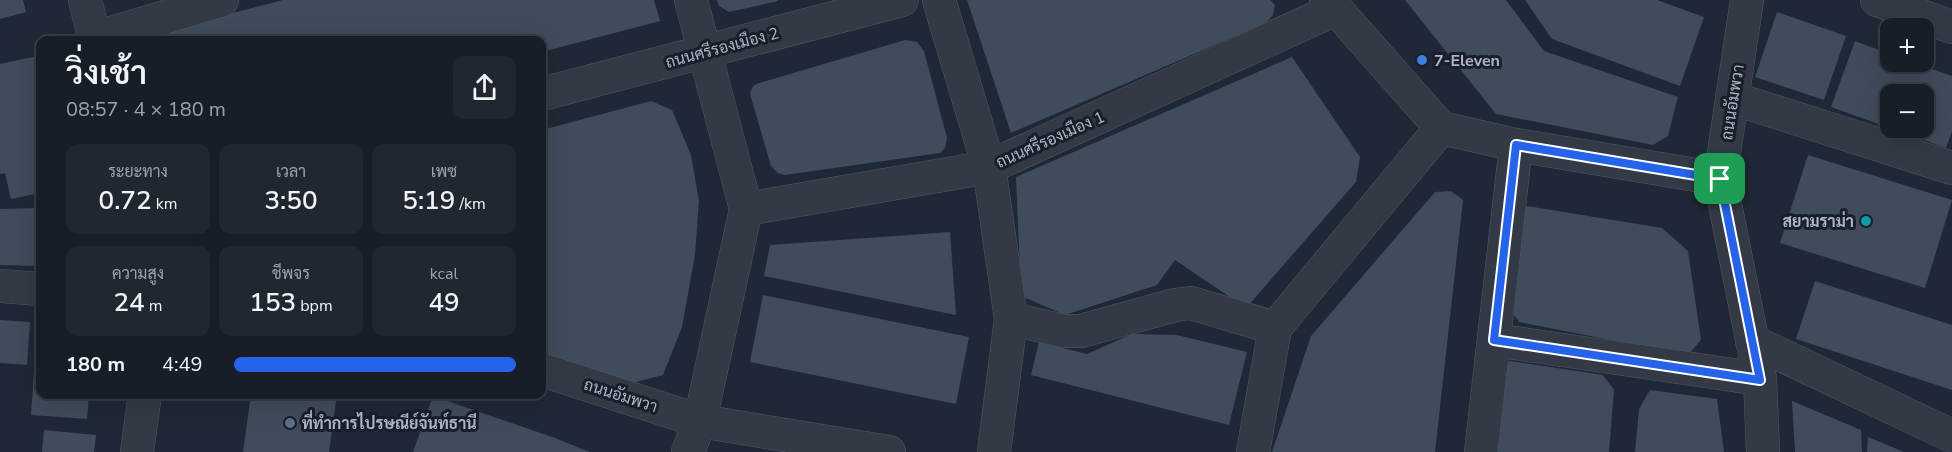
<!DOCTYPE html>
<html lang="th">
<head>
<meta charset="utf-8">
<style>
  body { margin:0; font-family:"Nunito Sans",Sarabun,sans-serif; background:#202730; color:#f1f3f6; height:100vh; display:flex; flex-direction:column; font-size:22px; white-space:nowrap }
  * { box-sizing:border-box; margin:0 }
  p { font-size:20px; color:#9ea2a8 }
  .icon { flex:none; width:33px; height:33px; fill:none; stroke:currentColor; stroke-width:2; stroke-linecap:round; stroke-linejoin:round }
  .map { position:relative; flex:1; overflow:hidden }
  .details { position:absolute; left:36px; top:36px; width:510px; height:363px; display:flex; flex-direction:column; background:#171e28; border-radius:12px; box-shadow:0 6px 24px #0002,0 0 0 2px #363c45 }
  .details>* { flex:none }
  .fabs { position:absolute; left:1880px; top:18px; display:grid; gap:12px }
  .fabs a { display:grid; place-items:center; width:54px; height:54px; border-radius:12px; background:#171e28; box-shadow:0 6px 24px #0002,0 0 0 2px #363c45; font-size:30px }
  .pin { position:absolute; display:grid; place-items:center; width:51px; height:51px; color:#fff; margin:-26px; border-radius:12px; box-shadow:0 3px 9px #0006 }
  .round { display:grid; place-items:center; flex:none; width:63px; height:63px; border-radius:12px; background:#202730 }
  .headline { display:flex; align-items:center; justify-content:space-between; height:102px; padding:0 30px }
  h1 { font-size:33px; font-weight:600; line-height:45px }
  .figures { display:grid; grid-template-columns:repeat(3,1fr); gap:9px; height:102px; padding:6px 30px }
  .figures div { display:grid; align-content:center; border-radius:12px; background:#202730; text-align:center }
  .figures b { font-size:26px; font-weight:600 }
  .figures small { font-size:16px; font-weight:400 }
  .figures p { font-size:16px }
  ul { padding:0 30px; list-style:none; font-size:20px }
  li { display:grid; grid-template-columns:96px 72px 1fr; align-items:center; height:45px }
  li i { height:15px; border-radius:8px; background:#2563eb }
  .map>svg:first-child { display:block }
  .building { fill:#404b5b; fill-rule:evenodd }
  .lines { fill:none; stroke-linecap:round; stroke-linejoin:round }
  .minor-casing { stroke:#505865; stroke-width:34 }
  .minor { stroke:#333a46; stroke-width:33 }
  .route-casing { stroke:#fff; stroke-width:12 }
  .route { stroke:#2563eb; stroke-width:8 }
  .shop-dot { fill:#3f7fe0; stroke:#181f2b; stroke-width:2 }
  .culture-dot { fill:#0f9aa8; stroke:#181f2b; stroke-width:2 }
  .service-dot { fill:#5c6f8a; stroke:#181f2b; stroke-width:2 }
  .labels { text-anchor:middle; stroke-width:6; stroke-linejoin:round; paint-order:stroke }
  .street-label { font-size:16px; fill:#adb5c4; stroke:#181f2b }
  .poi-label { font-size:16px; font-weight:bold; fill:#adb5c4; stroke:#181f2b; text-anchor:start }
</style>
</head>
<body>
<div class="map">
<svg width="1952" height="452" viewBox="0 0 1952 452">
  <rect width="100%" height="100%" fill="#1f2836"/>
  <!-- building -->
  <path class="building" d="M0,0H23L26,12L0,19Z
    M283,0H654L660,21L542,52V40H128Z
    M717,0H778V1L729,12L719,6Z
    M967,0H1270L1275,5L1273,15L1266,23L1011,133Z
    M1405,0H1506L1544,51L1678,97L1668,136L1653,145L1496,114Z
    M1525,0H1657L1704,17L1680,86L1552,39Z
    M1777,12L1846,36L1824,100L1755,77Z
    M905,40L917,42L924,51L947,138L945,148L940,153L785,175L778,173L771,166L750,94L752,88L756,84Z
    M1855,41L1890,54V62H1912L1952,76V131L1946,148L1831,107ZM1890,94H1923V128H1890Z
    M37,56L40,72V193L11,199L5,173L0,174V64Z
    M1292,57L1360,157L1356,182L1246,308L1175,260L1157,285L1065,315L1021,296L1016,177Z
    M651,101L672,110L691,155L699,201L695,255L682,327L663,375L628,384L542,355V130Z
    M1808,155L1952,200L1925,288L1780,243Z
    M1451,191L1463,200L1435,452H1272L1311,336L1435,192Z
    M1521,205L1662,228L1688,251L1701,340L1688,355L1519,322L1508,306Z
    M40,208V266L0,265V209Z
    M950,232L956,315L764,276L770,245Z
    M1815,281L1952,325V390L1796,339Z
    M763,295L969,337L956,404L750,362Z
    M0,320L30,322L27,365L0,363Z
    M37,327H40V394H89L87,419L31,415Z
    M1132,334L1177,335L1247,352L1229,425L1031,375L1039,342L1087,354Z
    M1510,361L1603,375L1614,390L1609,452H1494L1499,371Z
    M1650,390L1717,399L1724,452H1635L1639,409Z
    M251,394H337L329,452H243Z
    M433,396L555,438L590,452H413Z
    M1792,401L1861,430L1862,452H1795Z
    M44,430L96,435L94,452H42Z
    M1868,437L1904,452H1867Z"/>
  <g class="lines">
    <defs>
      <path id="minor" d="M85,0L95,40
        M939,0L989,167L1011,319L994,452
        M1326,0L1336,9L1441,128L1516,145L1720,179
        M1747,0L1720,179L1760,379L1763,452
        M1877,0L1952,27
        M95,38L222,0
        M542,94L902,0
        M1732,98L1952,168
        M746,209L989,167L1336,9
        M0,286L40,289
        M1011,319L1064,331H1081L1175,305L1191,303L1275,328
        M1494,340L1760,379
        M1752,341L1952,436
        M542,370L700,421L889,452
        M137,452L145,394
        M688,452L700,421L746,209L691,0
        M1253,452L1275,328L1441,128
        M1481,452L1516,145"/>
    </defs>
    <!-- minor casing -->
    <use href="#minor" class="minor-casing"/>
    <!-- minor -->
    <use href="#minor" class="minor"/>
  </g>
  <g class="lines">
    <defs>
      <path id="route" d="M1516,145L1720,179L1760,380L1494,340Z"/>
    </defs>
    <!-- route casing -->
    <use href="#route" class="route-casing"/>
    <!-- route -->
    <use href="#route" class="route"/>
  </g>
  <!-- markers -->
  <circle class="shop-dot" cx="1422" cy="60" r="6"/>
  <circle class="culture-dot" cx="1866" cy="221" r="6"/>
  <circle class="service-dot" cx="290" cy="423" r="6"/>
  <g class="labels">
    <!-- street labels -->
    <g class="street-label">
      <text transform="translate(722 47) rotate(-15)" y="6">ถนนศรีรองเมือง 2</text>
      <text transform="translate(1732 102) rotate(-81)" y="6">ถนนอัมพวา</text>
      <text transform="translate(1050 139) rotate(-24)" y="6">ถนนศรีรองเมือง 1</text>
      <text transform="translate(621 395) rotate(18)" y="6">ถนนอัมพวา</text>
    </g>
    <!-- poi labels -->
    <g class="poi-label">
      <text x="1434" y="66">7-Eleven</text>
      <text x="1854" y="227" text-anchor="end">สยามราม่า</text>
      <text x="302" y="429">ที่ทำการไปรษณีย์จันท์ธานี</text>
    </g>
  </g>
</svg>
<div class="fabs">
<a>+</a>
<a>−</a>
</div>
<div class="pin" style="left:1720px;top:179px;background:#1e9e55"><svg class="icon" aria-label="arrive" viewBox="0 0 24 24"><path d="M6 21V4h12l-3 4 3 4H6"/></svg></div>
<section class="details">
<div class="headline"><div><h1>วิ่งเช้า</h1><p>08:57 · 4 × 180 m</p></div><a class="round"><svg class="icon" aria-label="share" viewBox="0 0 24 24"><path d="M12 15V3M7 8l5-5 5 5M5 13v7h14v-7"/></svg></a></div>
<div class="figures">
<div><p>ระยะทาง</p><b>0.72<small> km</small></b></div>
<div><p>เวลา</p><b>3:50</b></div>
<div><p>เพซ</p><b>5:19<small> /km</small></b></div>
</div>
<div class="figures">
<div><p>ความสูง</p><b>24<small> m</small></b></div>
<div><p>ชีพจร</p><b>153<small> bpm</small></b></div>
<div><p>kcal</p><b>49</b></div>
</div>
<ul>
<li><b>180 m</b>4:49<i style="width:100%"></i></li>
</ul>
</section>
</div>
</body>
</html>
